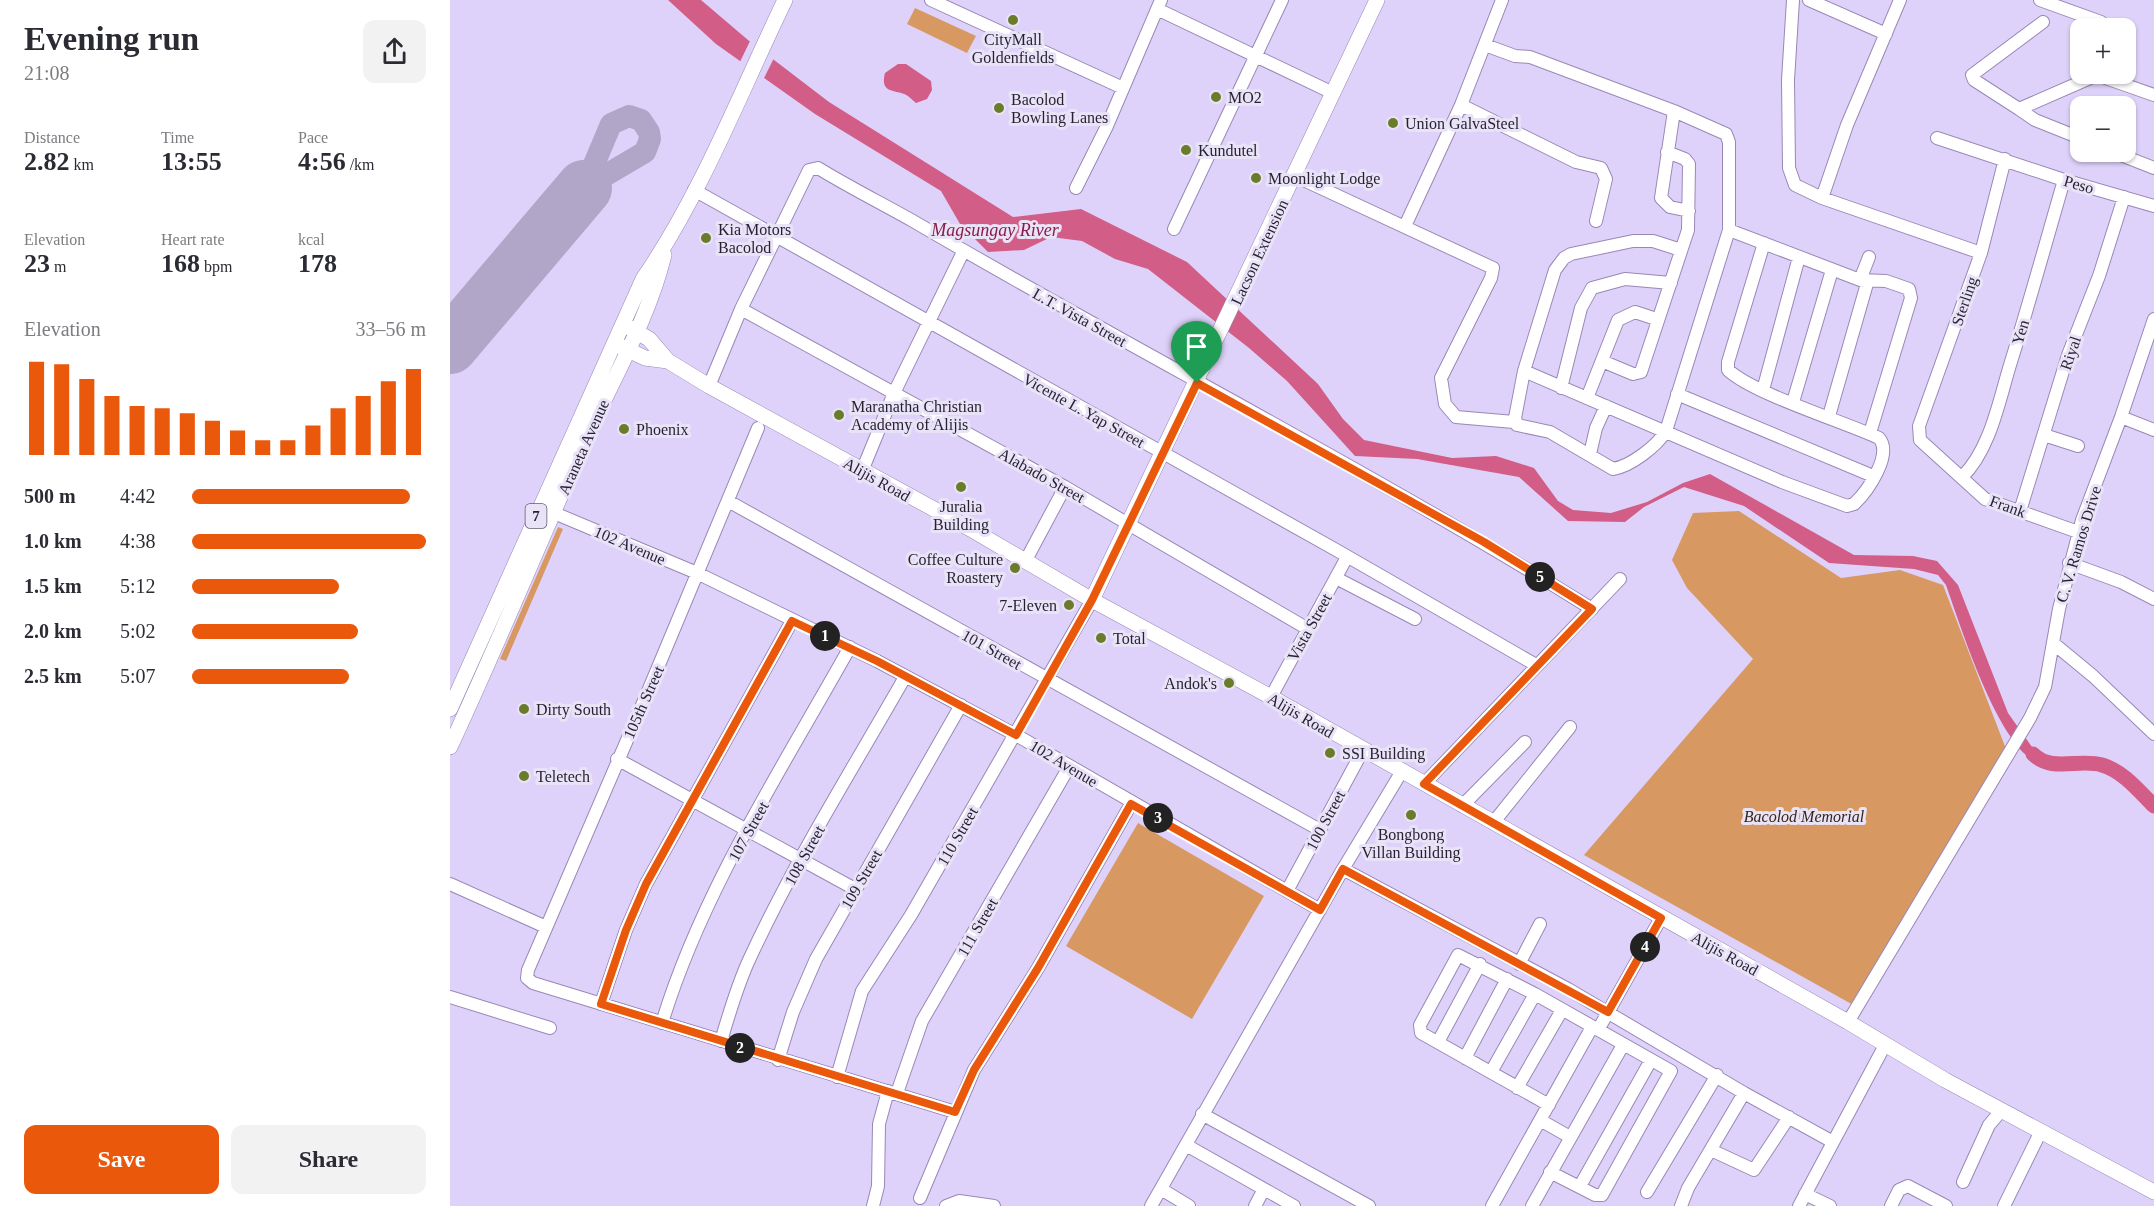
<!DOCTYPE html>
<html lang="en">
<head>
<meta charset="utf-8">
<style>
  body { margin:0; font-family:"Times New Roman",serif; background:#f2f2f3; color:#2b2b33; height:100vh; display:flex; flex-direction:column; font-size:22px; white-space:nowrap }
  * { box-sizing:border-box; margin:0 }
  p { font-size:20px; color:#7c7c81 }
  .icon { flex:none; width:33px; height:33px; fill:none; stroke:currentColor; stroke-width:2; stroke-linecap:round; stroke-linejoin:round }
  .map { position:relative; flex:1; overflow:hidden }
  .sheet { display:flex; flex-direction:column; background:#fff; width:450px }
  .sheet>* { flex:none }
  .fabs { position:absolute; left:1620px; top:18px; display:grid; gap:12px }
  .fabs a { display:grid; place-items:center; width:66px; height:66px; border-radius:12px; background:#fff; box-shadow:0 2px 4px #0004; font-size:30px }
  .pin { position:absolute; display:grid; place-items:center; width:51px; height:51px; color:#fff; margin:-62px -26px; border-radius:50% 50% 50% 0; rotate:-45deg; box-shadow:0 0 6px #0007 }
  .pin .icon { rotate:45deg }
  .km { position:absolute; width:30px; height:30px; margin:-15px; border-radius:50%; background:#222; color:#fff; font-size:16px; line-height:30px; text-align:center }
  .round { display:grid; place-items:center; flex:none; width:63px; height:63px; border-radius:12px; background:#f2f2f3 }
  .overview { display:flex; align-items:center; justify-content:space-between; height:102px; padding:0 24px }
  h1 { font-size:33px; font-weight:800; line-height:45px }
  .stats { display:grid; grid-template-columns:repeat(3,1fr); gap:9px; height:102px; padding:6px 24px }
  .stats div { display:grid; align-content:center }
  .stats b { font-size:26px; font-weight:800 }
  .stats small { font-size:16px; font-weight:400 }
  .stats p { font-size:16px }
  .chart { height:168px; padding:12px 24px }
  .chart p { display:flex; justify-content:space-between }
  .chart svg { width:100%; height:108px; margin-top:6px; stroke:#ea580c; stroke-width:6 }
  .button { display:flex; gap:12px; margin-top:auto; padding:12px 24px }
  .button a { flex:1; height:69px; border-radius:12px; background:#ea580c; color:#fff; font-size:24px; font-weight:800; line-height:69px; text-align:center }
  .button a+a { background:#f2f2f3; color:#2b2b33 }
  ul { padding:0 24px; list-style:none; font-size:20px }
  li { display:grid; grid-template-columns:96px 72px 1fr; align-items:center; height:45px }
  li i { height:15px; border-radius:8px; background:#ea580c }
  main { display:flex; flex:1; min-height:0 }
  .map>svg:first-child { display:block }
  .green { fill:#d89862 }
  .water { fill:#d25d86 }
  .pier { fill:#dfd2fa }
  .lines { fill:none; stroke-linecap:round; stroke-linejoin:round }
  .river { stroke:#d25d86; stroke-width:15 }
  .taxiway { stroke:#b1a6c8; stroke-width:22 }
  .runway { stroke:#b1a6c8; stroke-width:56 }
  .minor-casing { stroke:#9888b6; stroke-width:14 }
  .major-casing { stroke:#9888b6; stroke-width:16 }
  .minor { stroke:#fff; stroke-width:12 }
  .major { stroke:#fff; stroke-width:15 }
  .route-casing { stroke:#fff; stroke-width:12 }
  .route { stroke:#ea580c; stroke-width:8 }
  .poi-dot { fill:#6a7c2b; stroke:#e9e3f7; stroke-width:2 }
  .labels { text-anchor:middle; stroke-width:6; stroke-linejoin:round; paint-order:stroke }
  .shield { fill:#e9e3f7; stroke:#605a6c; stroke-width:1.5 }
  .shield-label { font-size:15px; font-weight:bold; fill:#261f31 }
  .poi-label { font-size:16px; fill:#261f31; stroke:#e9e3f7; text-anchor:start }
  .street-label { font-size:16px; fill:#261f31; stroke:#e9e3f7 }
  .park-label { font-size:16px; font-style:italic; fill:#372517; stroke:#e9e3f7 }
  .water-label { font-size:18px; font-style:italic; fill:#891d4a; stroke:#e9e3f7 }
</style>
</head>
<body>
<main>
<section class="sheet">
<div class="overview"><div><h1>Evening run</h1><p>21:08</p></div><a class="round"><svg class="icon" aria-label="share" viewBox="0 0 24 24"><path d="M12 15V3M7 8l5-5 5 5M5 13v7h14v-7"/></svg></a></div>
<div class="stats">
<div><p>Distance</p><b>2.82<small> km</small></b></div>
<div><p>Time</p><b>13:55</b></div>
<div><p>Pace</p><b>4:56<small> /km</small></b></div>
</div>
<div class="stats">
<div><p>Elevation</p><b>23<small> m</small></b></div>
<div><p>Heart rate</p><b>168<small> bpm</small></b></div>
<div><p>kcal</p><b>178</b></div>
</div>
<div class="chart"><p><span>Elevation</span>33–56 m</p>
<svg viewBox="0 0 160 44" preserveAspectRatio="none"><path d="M5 44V6M15 44V7M25 44V13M35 44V20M45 44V24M55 44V25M65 44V27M75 44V30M85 44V34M95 44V38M105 44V38M115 44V32M125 44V25M135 44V20M145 44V14M155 44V9"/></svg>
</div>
<ul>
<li><b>500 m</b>4:42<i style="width:93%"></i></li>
<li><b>1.0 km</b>4:38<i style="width:100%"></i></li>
<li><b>1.5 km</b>5:12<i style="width:63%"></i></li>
<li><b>2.0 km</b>5:02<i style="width:71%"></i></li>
<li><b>2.5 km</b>5:07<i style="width:67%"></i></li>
</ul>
<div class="button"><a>Save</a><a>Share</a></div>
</section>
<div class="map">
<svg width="1704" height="1206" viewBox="0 0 1704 1206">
  <rect width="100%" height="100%" fill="#dfd2fa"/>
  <!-- green -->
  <path class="green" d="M465,8L526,36L517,53L457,24Z
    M1289,511L1391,578L1450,570L1493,585L1556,749L1405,1006L1134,855L1303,659L1237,588L1222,560L1243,513Z
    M108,527L113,529L56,661L50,659Z
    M688,823L814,896L742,1019L616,946Z"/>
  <!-- water -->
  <path class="water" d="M218,0H251L298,40L379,102L563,217L631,209L737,262L868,384L893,419L914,440L1002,458L1046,456L1084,468L1108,501L1123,510L1161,513L1197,502L1233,483L1260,474L1404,555L1463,556L1487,561L1508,585L1558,713L1582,747L1583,754L1576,755C1542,724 1512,631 1496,585L1488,575L1464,569L1379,563L1294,506L1234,487L1194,507L1175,522L1118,521L1069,477L967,459L905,456L837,381L799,348L698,269L665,259L632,241L601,237L574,250L538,252L510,224L491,191L365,114L266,44Z
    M448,64H456L481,81L482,90L477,99L466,103C462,100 458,95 454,94C442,90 430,92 435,73Z"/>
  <!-- pier -->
  <path class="pier" d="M301,39L325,56L313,80L289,64Z"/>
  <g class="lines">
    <!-- river -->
    <path class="river" d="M1583,754C1602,773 1629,758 1652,765C1673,771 1689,791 1704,806"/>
    <!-- taxiway -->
    <path class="taxiway" d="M179,116L191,120L199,132L200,139L195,152L134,188L161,124Z"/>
    <!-- runway -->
    <path class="runway" d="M0,346L134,188"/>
    <defs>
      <path id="minor" d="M481,0L673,88
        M1343,0L1338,80L1339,168L1345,185L1372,198L1531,253
        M1359,0L1436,34
        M1590,0L1651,22
        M707,9L883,93
        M1035,45L1065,56L1080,57L1224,111L1276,134L1279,142V230L1216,431C1207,446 1181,466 1163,469L1100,432L1067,425L1065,418L1074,371L1105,270L1114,258L1121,254L1183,241H1203L1231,250
        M1011,105L1126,162L1151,168L1156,179L1146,221
        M1569,109L1524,80L1522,75L1593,22
        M1224,111L1211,198L1220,207L1239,211
        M1487,138L1614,180L1704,206
        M1630,138L1585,120L1569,109L1647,75L1704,95
        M1663,152L1704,168
        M1555,159L1531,253L1469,426L1470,440L1535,499L1628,532
        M845,176L1043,268L1041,278L991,378L995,404L1006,417L1064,422
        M626,188L657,126L711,0
        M244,190L888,551L1086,665
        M1372,198L1397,125L1450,0
        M955,226L1011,105L1052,0
        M724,229L832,0
        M1279,230L1410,280L1436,281L1459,289L1461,298L1420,433
        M1410,280L1419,257
        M291,309L615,487L858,629
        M1152,361L1183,374L1191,372L1238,230L1239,164L1235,159L1217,152
        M1074,371L1332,482L1397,506L1404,504C1418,491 1443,454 1429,438C1392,421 1304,394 1278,370V362L1314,243
        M259,386L291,309L359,170L368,168C399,187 431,203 463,221C688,353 921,471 1142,609
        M1111,388L1131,308L1142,288L1175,279L1221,283
        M1313,390L1349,257
        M1227,394L1423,476
        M1137,398L1168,320L1185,312L1206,319
        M1343,402L1382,270
        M1379,416L1418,280
        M1671,417L1704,430
        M308,428L196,696L78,970L77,978L83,983L505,1112
        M1594,435L1628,446
        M1140,454L1146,428L1156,406
        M412,471L444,393L513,252
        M1512,477C1540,450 1549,401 1560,365C1579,304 1596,242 1614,180
        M278,501L870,830
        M97,510L247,573L427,661L566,735L870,910
        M1570,511L1618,355L1649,276L1674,197
        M576,560L615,487
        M1619,563L1671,582L1704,599
        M886,578L965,619
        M1603,643L1643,676L1704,734
        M821,697L897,557
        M167,759L405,889
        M974,784L1170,579
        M1012,806L1075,742
        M1043,823L1120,727
        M893,869L1118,989L1294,1093L1383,1142
        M0,884L96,927
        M837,891L913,750
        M1069,964L1090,924
        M0,997L100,1028
        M151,1004L176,930L196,884L342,621
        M1398,1022L1580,718L1595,687L1609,609L1632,520L1671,417L1704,319
        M212,1023C252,891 333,767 400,647
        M1148,1030L1211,918
        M271,1041C279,1014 287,986 299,960C344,862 402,770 455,677
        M988,1042L1030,964
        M1015,1058L1057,979
        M328,1060L343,1012L366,959L511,705
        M1041,1072L1085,994
        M387,1077L412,991L461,915L642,600
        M1067,1088L1112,1010
        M447,1093L472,1021L619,767
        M1099,1105L971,1033L970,1025L1008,955L1085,994L1221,1071L1152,1195H1145L1100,1172
        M752,1114L919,1206
        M1090,1120L1120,1137
        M736,1145L844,1206
        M1261,1150L1304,1170L1339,1117
        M1513,1182L1539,1125L1551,1111
        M1130,1186L1201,1060
        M711,1189L739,1206
        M1197,1192L1267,1075
        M1355,1194L1380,1206
        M470,1198L524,1070L588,968L681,804
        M423,1206L428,1186L429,1124L438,1091
        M496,1206L509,1201L544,1206
        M701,1206L893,869L952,771
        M805,1206L814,1189
        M1042,1206L1142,1027
        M1082,1206L1173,1045
        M1231,1206L1238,1188L1294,1093
        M1349,1206L1435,1045
        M1441,1206L1449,1190L1458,1186L1496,1206
        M1554,1206L1590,1133"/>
      <path id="major" d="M173,324L199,339L218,361L259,386L524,531L642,600L821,697L1398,1022L1495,1080L1704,1192
        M170,346L195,358L218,361
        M642,600L927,0
        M0,709L193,279C252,193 290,93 335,0
        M0,747C49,642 92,535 140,430C166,373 199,317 214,255"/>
    </defs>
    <!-- minor casing -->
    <use href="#minor" class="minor-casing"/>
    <!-- major casing -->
    <use href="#major" class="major-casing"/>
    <!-- minor -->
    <use href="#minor" class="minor"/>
    <!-- major -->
    <use href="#major" class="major"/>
  </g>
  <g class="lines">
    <defs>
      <path id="route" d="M747,383L1034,542L1142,609L974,784L1211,918L1158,1012L893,869L870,910L681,804L588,968L524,1070L505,1112L151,1004L176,930L196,884L342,621L427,661L566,735L642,600Z"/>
    </defs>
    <!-- route casing -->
    <use href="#route" class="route-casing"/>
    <!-- route -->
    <use href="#route" class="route"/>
  </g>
  <!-- markers -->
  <g class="poi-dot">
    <circle cx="563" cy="20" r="6"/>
    <circle cx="766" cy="97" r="6"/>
    <circle cx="549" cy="108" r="6"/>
    <circle cx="943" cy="123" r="6"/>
    <circle cx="736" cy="150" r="6"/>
    <circle cx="806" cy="178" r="6"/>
    <circle cx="256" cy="238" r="6"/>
    <circle cx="389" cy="415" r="6"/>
    <circle cx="174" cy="429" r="6"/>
    <circle cx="511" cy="487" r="6"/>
    <circle cx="565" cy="568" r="6"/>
    <circle cx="619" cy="605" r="6"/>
    <circle cx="651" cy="638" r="6"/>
    <circle cx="779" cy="683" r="6"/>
    <circle cx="74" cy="709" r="6"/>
    <circle cx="880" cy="753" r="6"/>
    <circle cx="74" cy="776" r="6"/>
    <circle cx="961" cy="815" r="6"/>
  </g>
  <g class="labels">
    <!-- shield labels -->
    <rect class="shield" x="75.5" y="504" width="21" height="24" rx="4.5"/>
    <g class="shield-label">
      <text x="86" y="521">7</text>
    </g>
    <!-- poi labels -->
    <g class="poi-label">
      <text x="563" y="45" text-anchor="middle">CityMall<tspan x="563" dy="18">Goldenfields</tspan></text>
      <text x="778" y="103">MO2</text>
      <text x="561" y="105">Bacolod<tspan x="561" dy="18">Bowling Lanes</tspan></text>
      <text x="955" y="129">Union GalvaSteel</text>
      <text x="748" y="156">Kundutel</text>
      <text x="818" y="184">Moonlight Lodge</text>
      <text x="268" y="235">Kia Motors<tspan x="268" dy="18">Bacolod</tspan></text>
      <text x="401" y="412">Maranatha Christian<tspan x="401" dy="18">Academy of Alijis</tspan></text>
      <text x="186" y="435">Phoenix</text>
      <text x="511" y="512" text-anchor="middle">Juralia<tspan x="511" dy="18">Building</tspan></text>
      <text x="553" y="565" text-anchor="end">Coffee Culture<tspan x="553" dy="18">Roastery</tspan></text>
      <text x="607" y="611" text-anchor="end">7-Eleven</text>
      <text x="663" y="644">Total</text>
      <text x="767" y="689" text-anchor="end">Andok's</text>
      <text x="86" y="715">Dirty South</text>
      <text x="892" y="759">SSI Building</text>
      <text x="86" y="782">Teletech</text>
      <text x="961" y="840" text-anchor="middle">Bongbong<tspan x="961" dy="18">Villan Building</tspan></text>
    </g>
    <!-- street labels -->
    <g class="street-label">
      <text transform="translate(1629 184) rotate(16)" y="6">Peso</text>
      <text transform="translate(809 252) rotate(-65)" y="6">Lacson Extension</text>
      <text transform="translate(1514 301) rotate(-71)" y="6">Sterling</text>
      <text transform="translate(630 317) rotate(29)" y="6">L.T. Vista Street</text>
      <text transform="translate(1570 332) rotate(-73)" y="6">Yen</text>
      <text transform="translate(1620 353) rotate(-71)" y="6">Riyal</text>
      <text transform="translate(634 410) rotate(29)" y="6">Vicente L. Yap Street</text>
      <text transform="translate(133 447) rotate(-66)" y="6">Araneta Avenue</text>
      <text transform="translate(592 475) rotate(29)" y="6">Alabado Street</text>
      <text transform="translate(427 479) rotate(29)" y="6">Alijis Road</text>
      <text transform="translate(1558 506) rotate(20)" y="6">Frank</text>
      <text transform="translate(1628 544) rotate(-73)" y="6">C. V. Ramos Drive</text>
      <text transform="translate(180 545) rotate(23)" y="6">102 Avenue</text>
      <text transform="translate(859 627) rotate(-61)" y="6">Vista Street</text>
      <text transform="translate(542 649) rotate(29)" y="6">101 Street</text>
      <text transform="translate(193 702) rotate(-66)" y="6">105th Street</text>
      <text transform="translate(851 715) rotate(30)" y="6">Alijis Road</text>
      <text transform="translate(614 763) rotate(31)" y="6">102 Avenue</text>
      <text transform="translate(875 820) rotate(-62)" y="6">100 Street</text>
      <text transform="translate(298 831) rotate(-61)" y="6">107 Street</text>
      <text transform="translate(507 836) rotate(-60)" y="6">110 Street</text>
      <text transform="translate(354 855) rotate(-61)" y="6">108 Street</text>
      <text transform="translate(411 879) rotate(-60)" y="6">109 Street</text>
      <text transform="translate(527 927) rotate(-60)" y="6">111 Street</text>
      <text transform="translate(1275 953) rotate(29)" y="6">Alijis Road</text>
    </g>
    <!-- park labels -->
    <g class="park-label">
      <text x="1354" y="822">Bacolod Memorial</text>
    </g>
    <!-- water labels -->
    <g class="water-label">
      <text x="545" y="236">Magsungay River</text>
    </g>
  </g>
</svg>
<div class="fabs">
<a>+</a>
<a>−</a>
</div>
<div class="pin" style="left:747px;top:383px;background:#1e9e55"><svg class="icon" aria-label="arrive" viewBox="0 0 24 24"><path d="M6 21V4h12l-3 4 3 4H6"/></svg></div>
<b class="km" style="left:375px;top:636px">1</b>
<b class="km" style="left:290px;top:1048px">2</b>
<b class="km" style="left:708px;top:818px">3</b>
<b class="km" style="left:1195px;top:947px">4</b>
<b class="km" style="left:1090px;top:577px">5</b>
</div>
</main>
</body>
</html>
